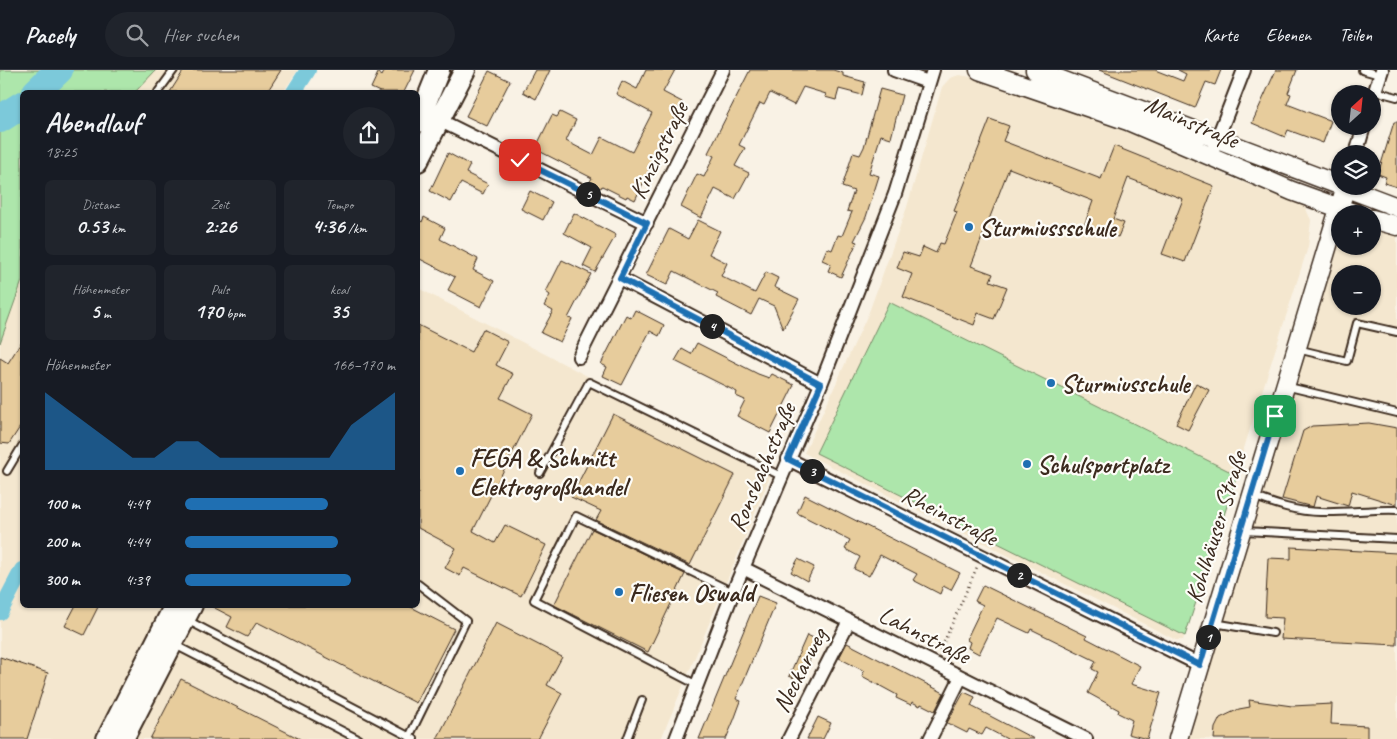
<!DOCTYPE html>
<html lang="de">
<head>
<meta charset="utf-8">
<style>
  body { margin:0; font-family:Caveat,sans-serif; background:#20242c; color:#f1f3f6; height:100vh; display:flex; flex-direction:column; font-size:19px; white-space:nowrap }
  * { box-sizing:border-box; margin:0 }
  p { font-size:16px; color:#9ea1a6 }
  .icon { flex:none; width:28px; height:28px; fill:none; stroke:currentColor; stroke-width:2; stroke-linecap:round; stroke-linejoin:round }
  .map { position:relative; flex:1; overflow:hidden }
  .drawer { position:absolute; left:20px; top:20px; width:400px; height:518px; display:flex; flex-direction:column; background:#171b24; border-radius:8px; box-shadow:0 1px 4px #0004 }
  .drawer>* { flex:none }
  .needle { width:32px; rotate:27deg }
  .controls { position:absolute; left:1331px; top:15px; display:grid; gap:10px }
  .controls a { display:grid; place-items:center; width:50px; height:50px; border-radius:50%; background:#171b24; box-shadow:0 1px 4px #0004; font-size:25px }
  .pin { position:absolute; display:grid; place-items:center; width:42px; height:42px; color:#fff; margin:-21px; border-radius:10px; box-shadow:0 2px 8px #0006 }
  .km { position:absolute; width:25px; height:25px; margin:-12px; border-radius:50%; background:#222; color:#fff; font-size:14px; line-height:25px; text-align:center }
  .round { display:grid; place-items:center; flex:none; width:52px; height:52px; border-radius:26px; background:#20242c }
  .summary { display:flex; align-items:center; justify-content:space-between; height:85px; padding:0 25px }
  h1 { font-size:28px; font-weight:800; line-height:38px }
  .figures { display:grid; grid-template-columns:repeat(3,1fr); gap:8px; height:85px; padding:5px 25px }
  .figures div { display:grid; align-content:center; border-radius:8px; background:#20242c; text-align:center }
  .figures b { font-size:21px; font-weight:800 }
  .figures small { font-size:14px; font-weight:400 }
  .figures p { font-size:14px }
  .chart { height:140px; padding:10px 25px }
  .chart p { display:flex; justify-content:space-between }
  .chart svg { width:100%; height:90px; margin-top:5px; fill:#1f6fb2; opacity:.7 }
  ul { padding:0 25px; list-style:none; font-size:16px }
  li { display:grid; grid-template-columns:80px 60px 1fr; align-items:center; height:38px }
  li i { height:12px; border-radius:6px; background:#1f6fb2 }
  header { display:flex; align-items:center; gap:30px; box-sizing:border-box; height:70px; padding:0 25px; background:#171b24; border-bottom:1px solid #363941 }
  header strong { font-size:24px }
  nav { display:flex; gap:28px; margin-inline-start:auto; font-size:18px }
  .search { width:350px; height:45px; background:#20242c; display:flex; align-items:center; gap:12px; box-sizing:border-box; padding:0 18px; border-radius:28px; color:#9ea1a6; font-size:19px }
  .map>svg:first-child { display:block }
  .built { fill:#f4e7cf; fill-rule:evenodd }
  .green { fill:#ade6ab; stroke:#748864 }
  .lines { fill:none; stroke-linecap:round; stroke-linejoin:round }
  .canal { stroke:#7bc9da; stroke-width:16 }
  .river { stroke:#7bc9da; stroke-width:28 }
  .building { fill:#e7cc9c; stroke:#3b2a1e }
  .lane-casing { stroke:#3b2a1e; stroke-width:10 }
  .street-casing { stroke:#3b2a1e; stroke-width:16 }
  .secondary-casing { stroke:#3b2a1e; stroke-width:21 }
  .primary-casing { stroke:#3b2a1e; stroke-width:24 }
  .path { stroke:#3b2a1e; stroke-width:2.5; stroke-dasharray:1 4; stroke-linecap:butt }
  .lane { stroke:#fdfcf7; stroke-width:6 }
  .street { stroke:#fdfcf7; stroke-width:12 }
  .secondary { stroke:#fdfcf7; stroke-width:18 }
  .primary { stroke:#fdfcf7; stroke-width:20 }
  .route-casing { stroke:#fff; stroke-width:10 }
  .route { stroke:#1f6fb2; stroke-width:6 }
  .poi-dot { fill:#1f6fb2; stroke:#fdfcf7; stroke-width:2 }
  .labels { text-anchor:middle; stroke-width:4.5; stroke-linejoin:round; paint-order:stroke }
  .street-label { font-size:25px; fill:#3b2a1e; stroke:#fdfcf7 }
  .poi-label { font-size:25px; font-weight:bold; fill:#3b2a1e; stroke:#fdfcf7; text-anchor:start }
</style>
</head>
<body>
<header>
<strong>Pacely</strong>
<div class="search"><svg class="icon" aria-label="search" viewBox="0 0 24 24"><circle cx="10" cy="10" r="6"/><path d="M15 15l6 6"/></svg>Hier suchen</div>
<nav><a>Karte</a><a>Ebenen</a><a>Teilen</a></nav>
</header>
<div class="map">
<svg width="1397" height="669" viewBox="0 0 1397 669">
  <rect width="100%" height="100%" fill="#f9f2e5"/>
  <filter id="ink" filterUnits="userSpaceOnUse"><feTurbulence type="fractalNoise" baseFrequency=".02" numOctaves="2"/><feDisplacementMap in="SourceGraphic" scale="10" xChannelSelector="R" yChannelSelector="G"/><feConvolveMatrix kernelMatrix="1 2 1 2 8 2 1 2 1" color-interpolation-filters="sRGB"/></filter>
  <g filter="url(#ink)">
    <!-- built -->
    <path class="built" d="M156,0H298L283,22H135Z
      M959,5L978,8L1007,17L1172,79L1232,108L1299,134L1305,137L1311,150L1308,177L1183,570H1176L804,383L869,242L907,137L942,17L950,8Z
      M1373,154L1397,160V669H1185L1340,171V176H1372ZM1340,204H1372V236H1340Z
      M22,211V535H162L94,669H0V273Z
      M418,218L772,402L661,669H131L200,535H418Z"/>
    <!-- green -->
    <path class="green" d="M0,0H156L135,22H22V211L0,273Z
      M889,232L1237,405L1185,566L816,383Z"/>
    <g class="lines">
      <!-- canal -->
      <path class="canal" d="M294,22L308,0
        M0,542L22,500"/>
      <!-- river -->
      <path class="river" d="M36,22L59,0
        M0,49L22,35"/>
    </g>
    <!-- building -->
    <path class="building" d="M184,0H281L267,22H170Z
      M385,0H415L404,22H380L371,18L378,3L382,6Z
      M535,0H550L536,29L523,22Z
      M646,0H675L663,22L682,32L635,130L627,126L626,128L602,116L601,118L589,113L592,108L535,79L552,45L557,47L560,42L576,50L566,71L593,85L602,67L632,82L652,43L616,24L622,11L637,19Z
      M750,0H833L843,3V6L865,12L862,25L839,19L836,30L825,27L826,24L803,17L794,35L770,23L764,35L760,33L739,75L745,78L735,96L749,103L735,129L715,119L701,148L681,137L697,104L704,107L714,86L708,83Z
      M1099,0H1155L1183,11L1186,4L1178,0H1221L1215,15L1206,12L1195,38Z
      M1276,0H1297L1288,23L1291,24L1287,34L1331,51L1323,73L1288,60L1285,67L1252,53Z
      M489,1L510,11L487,56L466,46Z
      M880,19L902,25L891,68L881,65L869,103L879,106L866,147L854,171L857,172L841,207L828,201L831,194L822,190L827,178L832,180L838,165L842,166L852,142L847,141L854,121L842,117L853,83L860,85L864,77Z
      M990,49L1009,56L1003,71L1101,109L1114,76L1214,116L1185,192L1162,184L1183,129L1128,108L1113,149L1124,153L1118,167L1084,156L1093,131L1009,98L971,196L993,204L990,211L1007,217L994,249L978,243L974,255L903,227L912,204L897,198L903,182L919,187L923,177L936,183L940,173L944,174L957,142L954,141Z
      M1394,52H1397V117L1384,113L1386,107L1378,104Z
      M448,83L470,95L466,103L488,114L483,124L461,113L451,132L430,121Z
      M530,121L552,132L543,150L521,139Z
      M574,143L616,165L595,202L583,196L592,178L564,163Z
      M424,147L445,158L440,169L478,189L473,200L494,211L481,237L448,220L455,207L418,188V149L422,152Z
      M698,150L720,161L709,184L727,193L721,206L755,223L766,202L778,208L774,217L799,229L783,259L774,236L759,229L751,245L716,227L718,223L674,201L667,215L646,205L669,159L688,169Z
      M562,190L591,204L568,248L572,249L560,272L541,263L553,241L544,236L550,225L546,222Z
      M635,240L664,255L659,266L650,261L622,315L603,306L607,297L601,294L626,245L631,248Z
      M418,255L471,282L483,259L508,272L496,295L513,304L500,328L532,344L473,461L495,473L505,455L546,475L521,526L464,498L460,506L445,498L456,478L418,458Z
      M22,271V354L9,374L0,373V288L8,293Z
      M697,273L758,304L769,308L772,304L794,315L770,363L737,346L745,330L736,326L737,322L675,291L682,279L691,284Z
      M1196,313L1209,320L1188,360L1176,354Z
      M613,344L735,405L690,495L596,450L601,441L571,427Z
      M1369,353L1397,358V435L1352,421L1348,436L1316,426L1313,437L1282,429L1303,361L1312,356Z
      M805,425L960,503L951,520L943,516L940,524L913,510L917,504L880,485L869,506L854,499L860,487L845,479L850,470L797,443Z
      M592,459L685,504L648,582L554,535Z
      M1291,477L1397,483V575L1281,569L1283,548L1265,547L1268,488L1291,489Z
      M798,489L814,497L807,511L791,502Z
      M983,515L1087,566L1086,568L1140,596L1131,614L1161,623L1147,669L1128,664L1132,650L1118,643L1119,640L1088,623L1098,602L1092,599L1096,591L1031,559L1029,563L997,548L979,584L968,578L970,572L967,570L969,564L983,535L975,531Z
      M758,526L776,533L736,629L741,631L734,650L726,669H699Z
      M76,535H99L84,565L65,556Z
      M209,535H407L454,559L416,633L257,552L247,567L227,557L232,547Z
      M496,553L562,587L547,615L562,623L538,669H437Z
      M807,565L818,570L801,611L789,606Z
      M847,573L944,623L935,641L921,634L920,636L912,632L911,635L896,628L897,625L862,606L864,601L839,588Z
      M0,587L48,603L27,669H0Z
      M181,609L300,669H150Z
      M964,622L975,627L971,636L1034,669H1007L986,658L982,665L969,659L967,663L947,653Z
      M1249,630L1292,636L1332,634L1331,654L1367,656V669H1214L1215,658L1220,648L1239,639L1250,637Z
      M818,647L831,653L823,669H807Z"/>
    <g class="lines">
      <defs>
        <path id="lane" d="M1362,0L1380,5
          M1375,21L1397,27
          M158,22L174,0
          M1297,279L1347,291L1357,253L1397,262
          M1285,316L1397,343
          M7,401L22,376
          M540,403L589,312L781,406
          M1253,426C1274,434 1297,442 1320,442C1346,443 1371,439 1397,440
          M1244,461L1397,469
          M187,550L414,669
          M1214,553L1273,563
          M175,575L358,669
          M697,615L534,530L576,446L733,522
          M409,667L466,551L418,514
          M627,669L642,630"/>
        <path id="street" d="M894,0L928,12
          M1372,30L1382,0
          M439,50L647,153
          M1214,77L1244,0
          M1356,84L1364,56
          M619,208L821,314
          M579,287L723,0
          M788,389L1200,595
          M743,498L1086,669
          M676,669L733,522L821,314L895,124L933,0
          M789,669L849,551
          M930,669L961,607"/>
        <path id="secondary" d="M979,0L1128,51L1292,121L1356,144
          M1035,0L1397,137
          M1372,149L1397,156
          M1178,669L1345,119"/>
        <path id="primary" d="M418,52L439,0
          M418,91L465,0
          M107,669L175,535
          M123,669L192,535"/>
      </defs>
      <!-- lane casing -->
      <use href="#lane" class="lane-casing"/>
      <!-- street casing -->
      <use href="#street" class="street-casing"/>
      <!-- secondary casing -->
      <use href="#secondary" class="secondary-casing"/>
      <!-- primary casing -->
      <use href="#primary" class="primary-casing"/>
      <!-- path -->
      <path class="path" d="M940,581L977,497"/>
      <!-- lane -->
      <use href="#lane" class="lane"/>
      <!-- street -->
      <use href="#street" class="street"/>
      <!-- secondary -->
      <use href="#secondary" class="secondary"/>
      <!-- primary -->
      <use href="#primary" class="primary"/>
    </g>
  </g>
  <g class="lines" filter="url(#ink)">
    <defs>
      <path id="route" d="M520,90L647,153L620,208L821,314L788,389L1200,595L1275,346"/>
    </defs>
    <!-- route casing -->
    <use href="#route" class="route-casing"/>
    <!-- route -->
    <use href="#route" class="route"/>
  </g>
  <!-- markers -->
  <g class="poi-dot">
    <circle cx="969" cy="157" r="5"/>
    <circle cx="1051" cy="313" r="5"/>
    <circle cx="1027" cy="394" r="5"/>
    <circle cx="460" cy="401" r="5"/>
    <circle cx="619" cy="522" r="5"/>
  </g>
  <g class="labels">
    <!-- street labels -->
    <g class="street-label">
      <text transform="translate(1192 51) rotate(23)" y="9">Mainstraße</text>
      <text transform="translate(658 80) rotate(-64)" y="9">Kinzigstraße</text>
      <text transform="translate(761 397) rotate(-67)" y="9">Ronsbachstraße</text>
      <text transform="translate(950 445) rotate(27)" y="9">Rheinstraße</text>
      <text transform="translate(1215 457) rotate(-73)" y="9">Kohlhäuser Straße</text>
      <text transform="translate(925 564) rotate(27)" y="9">Lahnstraße</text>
      <text transform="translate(799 600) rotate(-63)" y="9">Neckarweg</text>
    </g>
    <!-- poi labels -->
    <g class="poi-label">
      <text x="979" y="166">Sturmiussschule</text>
      <text x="1061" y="322">Sturmiusschule</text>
      <text x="470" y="396">FEGA &amp; Schmitt<tspan x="470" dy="29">Elektrogroßhandel</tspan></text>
      <text x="1037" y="403">Schulsportplatz</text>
      <text x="629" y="531">Fliesen Oswald</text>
    </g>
  </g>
</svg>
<div class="controls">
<a><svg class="needle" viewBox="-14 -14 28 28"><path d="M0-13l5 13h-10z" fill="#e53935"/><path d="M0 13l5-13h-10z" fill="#9ea1a6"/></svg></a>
<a><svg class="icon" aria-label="layers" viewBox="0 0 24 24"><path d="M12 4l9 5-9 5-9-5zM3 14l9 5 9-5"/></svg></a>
<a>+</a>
<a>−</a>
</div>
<div class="pin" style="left:1275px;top:346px;background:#1e9e55"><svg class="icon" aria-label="arrive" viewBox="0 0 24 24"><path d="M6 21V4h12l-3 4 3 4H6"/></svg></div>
<div class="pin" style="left:520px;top:90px;background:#d93025"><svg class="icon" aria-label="check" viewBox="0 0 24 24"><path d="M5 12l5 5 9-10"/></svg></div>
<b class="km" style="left:1208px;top:567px">1</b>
<b class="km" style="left:1019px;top:505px">2</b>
<b class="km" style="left:812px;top:401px">3</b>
<b class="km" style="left:712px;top:256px">4</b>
<b class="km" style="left:588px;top:124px">5</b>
<section class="drawer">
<div class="summary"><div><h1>Abendlauf</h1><p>18:25</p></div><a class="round"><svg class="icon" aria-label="share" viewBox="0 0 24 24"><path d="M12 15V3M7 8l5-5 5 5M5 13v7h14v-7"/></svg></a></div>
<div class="figures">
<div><p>Distanz</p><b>0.53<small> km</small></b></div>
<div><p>Zeit</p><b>2:26</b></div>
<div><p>Tempo</p><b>4:36<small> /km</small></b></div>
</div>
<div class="figures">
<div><p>Höhenmeter</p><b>5<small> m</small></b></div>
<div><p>Puls</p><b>170<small> bpm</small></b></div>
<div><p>kcal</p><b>35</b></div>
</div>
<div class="chart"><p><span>Höhenmeter</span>166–170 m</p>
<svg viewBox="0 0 160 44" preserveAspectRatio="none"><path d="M0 44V6L10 14L20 22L30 30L40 38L50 38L60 30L70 30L80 38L90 38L100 38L110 38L120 38L130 38L140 22L150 14L160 6V44z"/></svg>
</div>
<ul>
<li><b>100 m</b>4:49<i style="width:68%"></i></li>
<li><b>200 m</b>4:44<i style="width:73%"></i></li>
<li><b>300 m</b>4:39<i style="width:79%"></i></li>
</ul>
</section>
</div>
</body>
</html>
